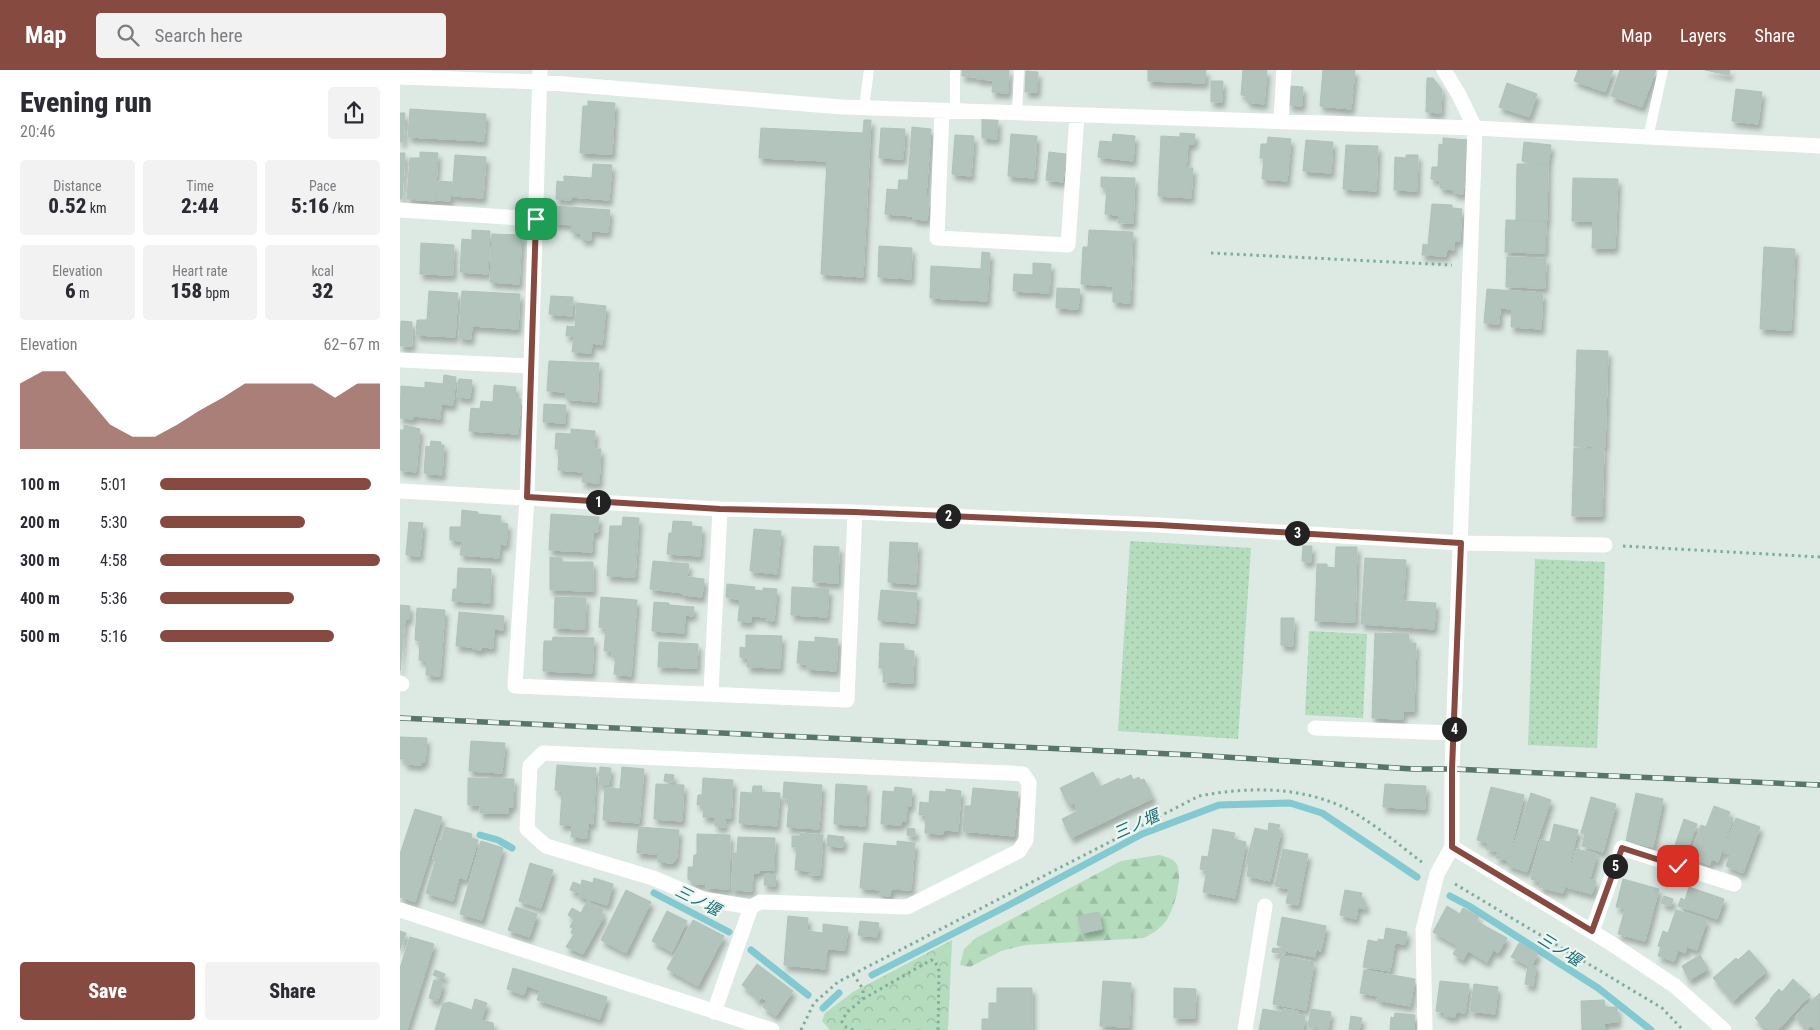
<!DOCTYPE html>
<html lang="en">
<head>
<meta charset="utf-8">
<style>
  body { margin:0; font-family:"Roboto Condensed","Noto Sans JP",sans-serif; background:#f2f2f3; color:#2b2b33; height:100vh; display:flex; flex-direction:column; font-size:19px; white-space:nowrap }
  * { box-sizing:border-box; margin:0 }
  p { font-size:16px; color:#7c7c81 }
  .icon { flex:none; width:28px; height:28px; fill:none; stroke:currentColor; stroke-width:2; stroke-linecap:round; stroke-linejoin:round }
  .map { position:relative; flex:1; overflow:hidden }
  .side { display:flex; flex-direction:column; background:#fff; width:400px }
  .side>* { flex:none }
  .pin { position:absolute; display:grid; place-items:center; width:42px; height:42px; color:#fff; margin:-21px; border-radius:10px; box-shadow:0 2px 8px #0006 }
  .km { position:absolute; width:25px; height:25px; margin:-12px; border-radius:50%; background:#222; color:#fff; font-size:14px; line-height:25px; text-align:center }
  .round { display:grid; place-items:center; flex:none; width:52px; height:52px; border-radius:5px; background:#f2f2f3 }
  .headline { display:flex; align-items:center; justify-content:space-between; height:85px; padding:0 20px }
  h1 { font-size:28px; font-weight:800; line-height:38px }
  .metrics { display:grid; grid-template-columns:repeat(3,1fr); gap:8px; height:85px; padding:5px 20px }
  .metrics div { display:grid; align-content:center; border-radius:5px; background:#f2f2f3; text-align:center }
  .metrics b { font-size:21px; font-weight:800 }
  .metrics small { font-size:14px; font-weight:400 }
  .metrics p { font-size:14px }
  .chart { height:140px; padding:10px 20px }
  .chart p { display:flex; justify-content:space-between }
  .chart svg { width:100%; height:90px; margin-top:5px; fill:#864a40; opacity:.7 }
  .button { display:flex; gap:10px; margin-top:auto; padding:10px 20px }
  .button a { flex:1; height:58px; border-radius:5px; background:#864a40; color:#fff; font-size:20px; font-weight:800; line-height:58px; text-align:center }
  .button a+a { background:#f2f2f3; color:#2b2b33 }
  ul { padding:0 20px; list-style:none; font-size:16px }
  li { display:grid; grid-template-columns:80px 60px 1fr; align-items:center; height:38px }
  li i { height:12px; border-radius:6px; background:#864a40 }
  header { display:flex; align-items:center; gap:30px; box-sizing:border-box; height:70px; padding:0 25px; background:#864a40; color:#fff }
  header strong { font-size:24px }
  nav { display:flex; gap:28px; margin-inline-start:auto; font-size:18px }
  .search { width:350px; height:45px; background:#f2f2f3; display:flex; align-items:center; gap:12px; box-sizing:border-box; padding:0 18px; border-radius:5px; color:#7c7c81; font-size:19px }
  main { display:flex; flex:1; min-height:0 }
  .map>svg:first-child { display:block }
  .grass { fill:url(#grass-dots) }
  .forest { fill:url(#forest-firs) }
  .park { fill:url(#park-crowns) }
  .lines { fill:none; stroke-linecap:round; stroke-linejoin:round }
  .stream { stroke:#83c9d1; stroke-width:7 }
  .building { fill:#b2c4bc; stroke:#afc3ba; filter:url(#shadow) }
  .path { stroke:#7dae9c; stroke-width:3; stroke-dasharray:2.5 4; stroke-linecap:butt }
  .lane { stroke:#fff; stroke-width:10 }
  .street { stroke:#fff; stroke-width:15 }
  .rail-casing { stroke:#58756c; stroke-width:5.5 }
  .rail { stroke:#edf6f1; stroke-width:4; stroke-dasharray:11; stroke-linecap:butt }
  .route-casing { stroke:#fff; stroke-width:10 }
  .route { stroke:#864a40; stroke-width:6 }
  .labels { text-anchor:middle; stroke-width:4.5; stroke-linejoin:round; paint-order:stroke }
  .water-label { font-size:16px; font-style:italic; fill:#196a75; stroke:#edf6f1 }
</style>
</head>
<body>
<header>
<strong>Map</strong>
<div class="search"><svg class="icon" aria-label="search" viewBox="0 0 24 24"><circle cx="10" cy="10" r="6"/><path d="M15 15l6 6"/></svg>Search here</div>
<nav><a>Map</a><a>Layers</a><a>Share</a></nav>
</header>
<main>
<section class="side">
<div class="headline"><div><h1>Evening run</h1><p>20:46</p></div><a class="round"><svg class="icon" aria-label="share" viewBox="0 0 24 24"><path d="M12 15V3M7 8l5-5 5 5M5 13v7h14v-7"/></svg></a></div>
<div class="metrics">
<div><p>Distance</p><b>0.52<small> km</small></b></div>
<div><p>Time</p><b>2:44</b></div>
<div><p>Pace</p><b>5:16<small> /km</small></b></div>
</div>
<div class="metrics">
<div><p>Elevation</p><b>6<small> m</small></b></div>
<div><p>Heart rate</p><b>158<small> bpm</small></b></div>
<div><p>kcal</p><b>32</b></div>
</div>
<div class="chart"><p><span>Elevation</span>62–67 m</p>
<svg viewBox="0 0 160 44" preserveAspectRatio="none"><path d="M0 44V12L10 6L20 6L30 19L40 32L50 38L60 38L70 32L80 25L90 19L100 12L110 12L120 12L130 12L140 19L150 12L160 12V44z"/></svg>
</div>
<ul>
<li><b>100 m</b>5:01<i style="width:96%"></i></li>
<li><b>200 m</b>5:30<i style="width:66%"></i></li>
<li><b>300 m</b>4:58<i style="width:100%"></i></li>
<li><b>400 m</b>5:36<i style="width:61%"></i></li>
<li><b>500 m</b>5:16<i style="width:79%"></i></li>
</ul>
<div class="button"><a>Save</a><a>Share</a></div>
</section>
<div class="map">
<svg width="1420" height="960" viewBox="0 0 1420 960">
  <defs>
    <pattern id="grass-dots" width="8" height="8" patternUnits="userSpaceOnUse" patternTransform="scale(1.25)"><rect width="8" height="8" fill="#b5dcbd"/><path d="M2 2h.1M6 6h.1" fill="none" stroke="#9bbea3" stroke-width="1.8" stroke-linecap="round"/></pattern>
    <pattern id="forest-firs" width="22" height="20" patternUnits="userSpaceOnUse" patternTransform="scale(1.25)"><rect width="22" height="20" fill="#b5dcbd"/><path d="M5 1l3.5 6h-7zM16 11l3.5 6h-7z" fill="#9bbea3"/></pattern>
    <pattern id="park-crowns" width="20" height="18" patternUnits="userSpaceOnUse" patternTransform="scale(1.25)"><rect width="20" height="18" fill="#b5dcbd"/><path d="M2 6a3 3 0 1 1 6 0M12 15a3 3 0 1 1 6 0" fill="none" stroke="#9bbea3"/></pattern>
    <filter id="shadow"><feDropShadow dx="3" dy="5.5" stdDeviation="2.5" flood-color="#0004"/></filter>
  </defs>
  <rect width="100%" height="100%" fill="#dde9e3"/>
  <!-- grass -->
  <path class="grass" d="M730,471L851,478L838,669L718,661Z
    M1135,489L1205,492L1197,678L1128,675Z
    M909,561L967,564L963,648L905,645Z"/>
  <!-- forest -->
  <path class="forest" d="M759,785C763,786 771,788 774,791C786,801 774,840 766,851C760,859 753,863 744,868L625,875L601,881L570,897L560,895L564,879L576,868L721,791Z"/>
  <!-- park -->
  <path class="park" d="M552,870L548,960H430L422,951L425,943L453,922Z"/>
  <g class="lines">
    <!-- stream -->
    <path class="stream" d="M80,765L98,770L112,778
      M254,823L329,862
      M1050,826L1069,836L1198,918L1251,960
      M351,880L408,925
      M472,905L607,836L742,764L819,735L890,733L922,743L1017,807
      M423,938L439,923"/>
  </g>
  <!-- building -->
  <path class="building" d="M562,0H609L608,23L592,22L593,10L577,9V7L562,6Z
    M748,0H806L805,13L748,11Z
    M843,0H867L864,34L847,32V26L841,25Z
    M923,0H955L951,39L920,36Z
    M1178,0H1213L1205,22L1174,11Z
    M1220,0H1256L1242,37L1211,26Z
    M1305,0H1330L1329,5Z
    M626,1L638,2L637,22H625Z
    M1027,8H1033L1042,20L1041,43L1026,42Z
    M811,11H823L822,32H811Z
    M1107,13L1137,24L1129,47L1099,37Z
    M890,16L903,17L902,36L889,35Z
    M1336,19L1362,22L1358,54L1332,51Z
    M188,31L215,33L212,84L180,83L183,36H188Z
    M10,39L86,44L84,71L8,67Z
    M0,43H5L3,72H0Z
    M582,49L598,50L597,69L582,68Z
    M464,50H471L463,207L421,204L427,91L359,88L361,58L463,63Z
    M512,57L531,59L526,125L529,133L527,150L513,149V146L485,144L487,119L498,120L499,110H508Z
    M481,58L505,59L503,89L479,88Z
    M780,63L795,64L794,74H788L786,98H793L791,128L758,126L761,66L780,67Z
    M611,64L637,66L634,108L608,106Z
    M713,64L735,66L733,91L698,87L700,71L712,72Z
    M555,65L574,66L571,106L552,104Z
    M868,67L891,69L887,111L862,109L864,88H860L861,74H867Z
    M1043,68L1068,70L1063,124L1054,123V120L1040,118V110L1031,109L1032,97H1038L1039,74L1043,75Z
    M906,70L933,72L931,103L903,101Z
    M1124,72L1151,75L1148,94L1122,91Z
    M946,75L978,76L976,121L943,119Z
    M20,82L38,83L35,131L7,129L10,88H20Z
    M649,82L666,84L663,112L646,110Z
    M0,83H5L2,129H0Z
    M55,85L86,87L83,128L52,126Z
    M1006,85H1018L1017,121L994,120L995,87L1006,88Z
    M193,94L212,95L209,130L171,127V130L156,129L157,111L164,112V106L192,108Z
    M1117,94H1148L1147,151L1116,150Z
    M701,107L735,108L733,153H718L719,145L705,144L707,118L701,117Z
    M1173,108L1218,109L1215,178H1192L1193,151H1172Z
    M38,111L52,112L50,131L36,130Z
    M1032,134L1052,135V138L1062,139L1060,171H1054V180L1047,179L1046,186L1022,185L1023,174L1028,175Z
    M154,136L210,140L208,162L191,161V170L181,169V163L171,162L172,155L153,153Z
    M1106,150L1146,151L1145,183L1105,182Z
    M72,160L90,161L88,204L60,202L62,169L72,170Z
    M689,160L733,162L730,233L713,232V216L681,214L683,177H688Z
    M92,164L122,165L119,214L90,212Z
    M21,173L54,175L53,205L20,204Z
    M479,176L512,178L511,209L478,207Z
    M1364,177L1395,179L1391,260L1360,259Z
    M582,182L590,183L587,231L530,228L531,196L581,199Z
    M1107,187L1146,188L1145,218L1106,217Z
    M633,193L651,194L649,223L613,221L614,204L633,205Z
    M657,218L680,219L678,239L656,238Z
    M1087,219L1143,223L1141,259L1111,257L1112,239L1100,238L1099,254L1084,253Z
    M29,221L58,223L55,267L16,265L17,250H27Z
    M62,221L120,224L118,259L72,256L71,269L59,268Z
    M151,226L173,227L172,246L149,244Z
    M177,233L206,236L202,275L192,273L191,283L172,282L174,266H166L167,256L175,257Z
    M1,251L12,252V276H0Z
    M1177,280L1208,281L1205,377L1174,376Z
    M149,291L199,293L197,332L166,329V322L147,321Z
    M44,305L56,307L53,335L41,334L40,349L14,346L13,349L0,348L1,316L25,318V312L43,314Z
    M59,309L72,310L70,328L57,327Z
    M94,315L116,317L115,328L121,329L118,364L69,361L71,338L80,339L81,331L93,332Z
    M144,334L166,335L165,353L143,352Z
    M4,355L20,359L16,402L0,400V360H4Z
    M171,359L195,361L194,379H201L199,413L182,412L183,402L158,400L159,379H155L156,363L171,364Z
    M31,371L41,372V375H44L42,405L24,403L26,376L30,377Z
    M1174,378L1204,379L1202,446H1172Z
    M62,440L78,442V444L101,446L100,453L108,454L106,475L100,474L99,488L60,485L62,471L50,470V457H61Z
    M151,444L199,447L198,462H193L192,482L149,480Z
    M223,447L239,448L235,507L207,506L210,456H222Z
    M273,451L292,452L291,456L302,457L300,486L267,484L269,463H272Z
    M9,452L23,453L20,486L6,485Z
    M354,459L381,461L377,504L350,501Z
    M490,472L518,473L516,514L488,512Z
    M414,476L439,477L438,513L413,512Z
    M903,476H912L911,492L902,491Z
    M936,477H957L955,552L915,551L917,494H927V497L935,498Z
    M150,487L162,488V492H193V521L150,520Z
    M965,488L1006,490L1003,531L1036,533L1034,559L961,554Z
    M253,491L289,494L287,507L304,509L302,527L283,525V523L250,519Z
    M58,498L91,499L90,533L52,531L53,519H57Z
    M327,514L355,517L354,520L363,521V518L377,519L374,551L366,550L367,547L351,546V552L338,551L340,530L326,527Z
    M392,517L429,519L427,547L391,545Z
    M481,520L517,523L515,553L478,550Z
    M155,527L186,528L185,559L154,558Z
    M201,527L237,530L231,606L214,604L216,587H212V581H204L206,558L199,557Z
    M254,532L269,533V535L294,537L293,546L285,545L284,563L252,561Z
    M0,535L10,536L9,549H5L0,601Z
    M17,538L45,540L40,606L26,605L27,591L19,590L20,571L15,570Z
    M59,542L104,546L103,560L94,559L93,578L82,577L81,580L73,579V577L56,576Z
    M881,548H894L893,576L881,575Z
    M975,563L1009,564L1008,573H1016L1014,641H1003V649L972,648Z
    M346,565L382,566L380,598L347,597L348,588L340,587V577L346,578Z
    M153,567L194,568L192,603L143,601L144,571H152Z
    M415,567L438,569L436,601L407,599V594L397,593L399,571L415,572Z
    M259,572L298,574L297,598L258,597Z
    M480,573L504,574V580L514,581L513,613L483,612L484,598H479Z
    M0,667L27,668L25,692H22L21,695L5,694V689H0Z
    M71,671L105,673L102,703L69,701Z
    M157,695L196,698L193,754L188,753L187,768L171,767L172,755H160L162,721L155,720Z
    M200,697L211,698L209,715L199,714Z
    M222,697L244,699L239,753L203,750L205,718L220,719Z
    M693,702L700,717L719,708L720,710L731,705L733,710L739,707L740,710L744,709L753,728L671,768L662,749L678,741L674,733L669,736L660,718Z
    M265,704L274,705L273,712L264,711Z
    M68,708L114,709L113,737H108V743H80V735H68Z
    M303,708L333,710L331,748L303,747L304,735H297L298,725H302Z
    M384,712L422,715L419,759L387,757L389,729L383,728Z
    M256,714L284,715L282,751L254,749Z
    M436,714L467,716L465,756L434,754Z
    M985,714L1026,716L1025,739L983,737Z
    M353,716H362L361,722L380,723L377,756L339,753L341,722L352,723Z
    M495,717L512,719L511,736H507L506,751H501V755L481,754L483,721L494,722Z
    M1091,717L1124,725L1108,790L1096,788L1098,782L1086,779L1088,773L1077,770Z
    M573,718L618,722L614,766L563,761L565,736H571Z
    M546,719L561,721L558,761L544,760L543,764L525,763L526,745H519L520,732L529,733L530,721L546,722Z
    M1131,723L1151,730L1127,802L1107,795Z
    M1236,723L1263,729L1253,777L1226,771Z
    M1191,727L1216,734L1203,782L1182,776L1185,764L1181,763Z
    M1314,736L1330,742L1328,747L1333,748L1318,792L1311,789L1310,795L1290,788L1301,755L1306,757Z
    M15,739L42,747L15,832L0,827V784Z
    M1336,748L1360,757L1343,803L1326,796L1330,785L1323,782Z
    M315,749L325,750V757L315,756Z
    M1284,749L1297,754L1285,786L1273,781Z
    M869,753L880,755L878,760L881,761L870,811L847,806L849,794L846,793L855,758L868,761Z
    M1154,754L1178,760L1163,823L1139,817L1141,812L1131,809L1140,770L1150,772Z
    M45,757L72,764L71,768L78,770L66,810L59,807L53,831L26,823L36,790L33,789L38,770L41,771Z
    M239,757L279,760L277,787L273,793L258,792V784L237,783Z
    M507,758L515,759V766L507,765Z
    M813,759L835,763L833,769L846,772L835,828L803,822L807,800L800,799L802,786L808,787Z
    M400,763L423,765L420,805H409L410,801L395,800L397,777H392V766H400Z
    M297,764L330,765L329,819L306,818V814H296L288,809V797H293L294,785H297Z
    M428,765L444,767L443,777L427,776Z
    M338,767L375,768L374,800H359V803H353L352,821L332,820L333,783H337Z
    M81,771L103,778L82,850L60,844Z
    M497,771L515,773L511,820L491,819L490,826L479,825L480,820L460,818L464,773L497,776Z
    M883,779L908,784L898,835L886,833L889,819L875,816Z
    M1176,779L1197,784L1190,809L1196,811L1192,824L1166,817Z
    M130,793L153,800L141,838L119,831Z
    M365,804L376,805L375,816L364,815Z
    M194,808L213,814L207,835L178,826L179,823L170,820L173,812L181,815L182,810L193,813Z
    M1223,809L1259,819L1245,871L1218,864L1225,839L1216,837Z
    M1289,817L1324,829L1317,849L1278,836L1281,828L1285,830Z
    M226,820L251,832L226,883L201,870Z
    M945,820L962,823L961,829L964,830V833H966L965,839L958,837L956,849L940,845Z
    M1264,826L1273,829L1271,836L1261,833Z
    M187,831L203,840L201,844L204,846L183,884L166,877L174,864L171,863L173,858L170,857L174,849L168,845L172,838L181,843Z
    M1047,836L1060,844L1063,838L1079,847L1076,851L1107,868L1098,883L1093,880L1087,892L1068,881L1063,890L1053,884L1058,876L1033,862Z
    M116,837L137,844L129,867L108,860Z
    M1276,840L1307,850L1297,880L1287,877L1285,883L1278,880L1274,891L1258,886L1261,877L1258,876L1263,861L1268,863Z
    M267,841L287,851L272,882L252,871Z
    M699,842L702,859L682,863L678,846Z
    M388,846L408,848L407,861L423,863V854L448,857L445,880L427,879L425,899L384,895Z
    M882,847L926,856L921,881L916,880L915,887L885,881V884L872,882L873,878L881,879L882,876L877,875Z
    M293,850L324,866L298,916L267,899Z
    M460,851L479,853L477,867L458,865Z
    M986,858L1007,862L1005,874L995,873L990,901L963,897L968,870L978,872V869L984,870Z
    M0,861L6,863L0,880Z
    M10,867L34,874L7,960H0V898Z
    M1119,873L1138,883L1131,897L1111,887Z
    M1349,880L1367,901L1333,931L1313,908L1336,888L1338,890Z
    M1300,885L1308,899L1289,910L1282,896Z
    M881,886L914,892L906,940L873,934Z
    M357,894L393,921L376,946L363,937L367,931L362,928L359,931L354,927L355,925L342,915Z
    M1128,895L1136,896L1133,916L1125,914Z
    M113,898L207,927L200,949L137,930L140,920L127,916L124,925L107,919Z
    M35,900L45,904L43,909L33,905Z
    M964,900L1015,909L1010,936L977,930L978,926L960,923Z
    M1393,909L1410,925L1378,960H1367L1355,948L1371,930L1370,929L1379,919L1382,922Z
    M34,910L43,913L38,931L29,928Z
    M703,911L731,913L729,957L700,956Z
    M1040,911L1069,914L1065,943L1056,942L1055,947L1044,946L1045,943L1036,941Z
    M1074,914L1098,917L1095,944L1070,941Z
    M597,918H632V960H582V949H589V933H597Z
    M774,918L796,919L795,948H774Z
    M1420,923V960H1415L1411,956L1407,960L1395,946Z
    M75,929L87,933L81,950L93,953L94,960H35L43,934L49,932L72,940Z
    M1204,930L1205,937H1217L1218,952L1204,953L1205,960H1182L1181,931Z
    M863,939L881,942L883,939L898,941L897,945L905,946L903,960H859Z
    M911,939L931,942L928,960L908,957Z
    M995,943L1015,945L1014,960H990L991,947L994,948Z
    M951,946L962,948L959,960L949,959Z"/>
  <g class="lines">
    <!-- path -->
    <path class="path" d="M811,183L1052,195
      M1223,476L1420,487
      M1055,814L1262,938L1283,960
      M453,904L463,919V929L446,943L442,952L446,957L454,960
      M463,929L531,890L535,891L539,901L538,960
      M401,960L414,933L438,912L799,726C847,717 895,716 941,736C968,748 999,775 1023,793"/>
    <!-- lane -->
    <path class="lane" d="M464,37L469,0
      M555,40V0
      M617,43L619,0
      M1248,68L1263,0"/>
    <!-- street -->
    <path class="street" d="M140,0L127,427L115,616L447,630L455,442
      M0,7L140,12L442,37L1075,58L1420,76
      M542,40L537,168L668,175L677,45
      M881,51L884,0
      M0,140L136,149
      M0,290L131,296
      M0,421L320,439L455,442L759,455L1061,473L1205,475
      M0,613L2,614
      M311,623L320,439
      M915,658L1054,663
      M1052,777L1209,872L1275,916L1324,960
      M0,840L372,960
      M1192,861L1222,778L1334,814
      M314,942L351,837L303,829L253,808L146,776L127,759L130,696L143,683L609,703L623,704L629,713L626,770L619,781L507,837L360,832L351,837
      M845,960L865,836
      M1025,960L1023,860L1037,804L1052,777V699L1075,58L1059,25L1044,0"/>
    <defs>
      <path id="rail" d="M0,648L793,685L1013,699H1052L1420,715"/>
    </defs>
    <!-- rail casing -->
    <use href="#rail" class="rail-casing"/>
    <!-- rail -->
    <use href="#rail" class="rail"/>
  </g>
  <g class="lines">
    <defs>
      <path id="route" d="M136,149L127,427L320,439L454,442L759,455L1061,473L1052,699V777L1192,861L1222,778L1278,796"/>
    </defs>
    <!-- route casing -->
    <use href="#route" class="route-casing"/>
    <!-- route -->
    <use href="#route" class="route"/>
  </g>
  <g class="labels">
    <!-- water labels -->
    <g class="water-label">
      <text transform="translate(736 754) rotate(-24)" y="6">三ノ堰</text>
      <text transform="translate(298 830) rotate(27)" y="6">三ノ堰</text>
      <text transform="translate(1160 879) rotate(32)" y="6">三ノ堰</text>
    </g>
  </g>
</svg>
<div class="pin" style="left:136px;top:149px;background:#1e9e55"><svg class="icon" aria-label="arrive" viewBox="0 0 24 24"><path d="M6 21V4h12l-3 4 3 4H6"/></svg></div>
<div class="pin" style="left:1278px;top:796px;background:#d93025"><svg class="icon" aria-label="check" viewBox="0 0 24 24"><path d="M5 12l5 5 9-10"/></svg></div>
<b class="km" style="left:198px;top:432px">1</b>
<b class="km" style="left:548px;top:446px">2</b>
<b class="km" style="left:897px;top:463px">3</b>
<b class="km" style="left:1054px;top:659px">4</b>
<b class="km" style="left:1215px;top:796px">5</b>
</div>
</main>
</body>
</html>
